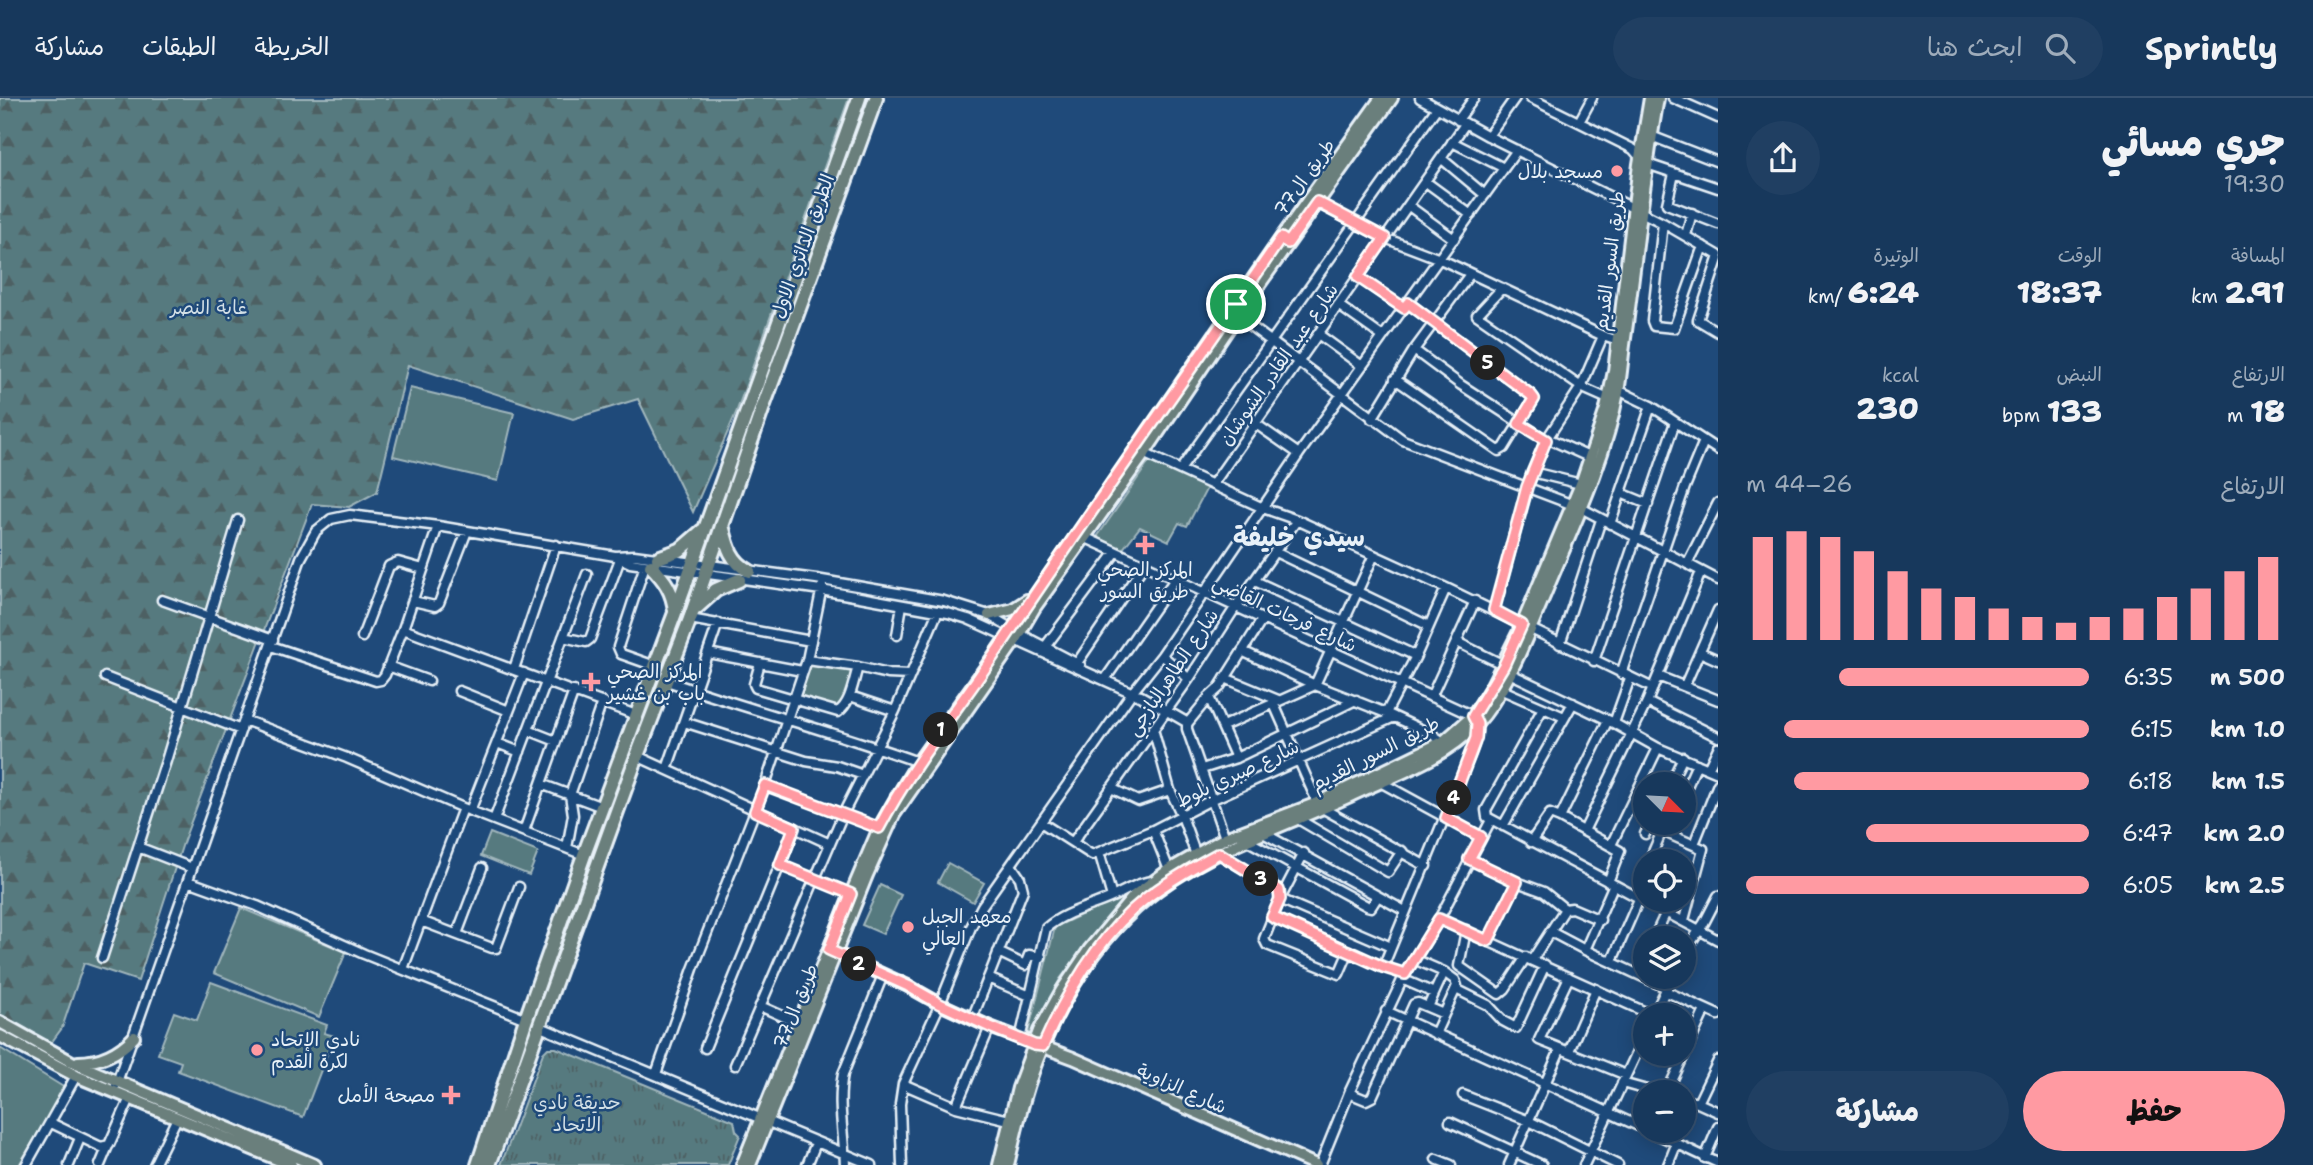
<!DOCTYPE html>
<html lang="ar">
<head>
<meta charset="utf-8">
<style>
  body { margin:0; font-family:"Shantell Sans","Playpen Sans Arabic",sans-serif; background:#203f62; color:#f1f3f6; direction:rtl; height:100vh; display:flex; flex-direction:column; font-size:26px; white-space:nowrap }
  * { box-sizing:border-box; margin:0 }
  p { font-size:23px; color:#9eacbb }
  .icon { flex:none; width:38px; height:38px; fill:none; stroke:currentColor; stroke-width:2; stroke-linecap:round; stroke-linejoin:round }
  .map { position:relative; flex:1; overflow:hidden; direction:ltr }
  .side { display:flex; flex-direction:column; background:#17385c; width:595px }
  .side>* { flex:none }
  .needle { width:46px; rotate:114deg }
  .buttons { position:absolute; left:1633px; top:674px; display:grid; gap:14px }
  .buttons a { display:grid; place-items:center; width:63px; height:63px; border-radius:50%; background:#17385c; box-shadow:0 4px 18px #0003,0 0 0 2px #365272; font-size:35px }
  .pin { position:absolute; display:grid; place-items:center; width:60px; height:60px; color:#fff; margin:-30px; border:4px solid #fff; border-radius:50%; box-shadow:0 2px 7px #0007 }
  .km { position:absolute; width:35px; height:35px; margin:-18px; border-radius:50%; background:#222; color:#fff; font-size:19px; line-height:35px; text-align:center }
  .round { display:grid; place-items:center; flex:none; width:74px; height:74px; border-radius:37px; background:#203f62 }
  .summary { display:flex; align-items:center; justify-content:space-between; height:119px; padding:0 28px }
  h1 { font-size:38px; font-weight:800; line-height:52px }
  .stats { display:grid; grid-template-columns:repeat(3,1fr); gap:10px; height:119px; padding:7px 28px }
  .stats div { display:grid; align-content:center }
  .stats b { font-size:30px; font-weight:800 }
  .stats small { font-size:19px; font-weight:400 }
  .stats p { font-size:19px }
  .chart { height:196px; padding:14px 28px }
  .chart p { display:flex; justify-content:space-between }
  .chart svg { width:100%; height:126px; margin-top:7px; stroke:#ff9aa2; stroke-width:6 }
  .button { display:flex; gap:14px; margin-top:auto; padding:14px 28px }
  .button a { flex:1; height:80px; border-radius:42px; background:#ff9aa2; color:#111; font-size:28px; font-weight:800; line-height:80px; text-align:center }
  .button a+a { background:#203f62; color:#f1f3f6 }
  ul { padding:0 28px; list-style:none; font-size:23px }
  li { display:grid; grid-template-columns:112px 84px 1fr; align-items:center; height:52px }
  li i { height:18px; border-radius:9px; background:#ff9aa2 }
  header { display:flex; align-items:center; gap:42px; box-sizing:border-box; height:98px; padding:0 35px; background:#17385c; border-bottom:2px solid #365272 }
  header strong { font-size:33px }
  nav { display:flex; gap:38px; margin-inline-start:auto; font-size:24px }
  .search { width:490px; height:63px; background:#203f62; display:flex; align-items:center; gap:18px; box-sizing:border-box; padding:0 24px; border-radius:38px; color:#9eacbb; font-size:26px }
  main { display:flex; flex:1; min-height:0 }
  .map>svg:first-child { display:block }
  .green { fill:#577a7f; stroke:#a0b6bc; stroke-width:2 }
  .forest { fill:url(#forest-firs); stroke:#a0b6bc; stroke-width:2 }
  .park { fill:url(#park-tufts); stroke:#a0b6bc; stroke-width:2 }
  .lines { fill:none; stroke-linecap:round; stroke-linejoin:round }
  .minor-casing { stroke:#e8f1f8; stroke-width:13 }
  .major-casing { stroke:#e8f1f8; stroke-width:16 }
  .highway-casing { stroke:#e8f1f8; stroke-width:18 }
  .minor { stroke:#1f4a7a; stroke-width:8 }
  .major { stroke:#6b7f7c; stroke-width:10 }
  .highway { stroke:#6b7f7c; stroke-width:12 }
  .route-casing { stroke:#fff; stroke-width:14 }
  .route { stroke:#ff9aa2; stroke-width:9 }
  .poi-dot { fill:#ff9aa2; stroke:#1f4a7a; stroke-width:2.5 }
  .labels { text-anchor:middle; stroke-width:5; stroke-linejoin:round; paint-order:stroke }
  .poi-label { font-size:19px; fill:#e8f1f8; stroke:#1f4a7a; text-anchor:start }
  .street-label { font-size:19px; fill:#e8f1f8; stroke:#1f4a7a }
  .park-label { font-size:19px; fill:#d2dfe6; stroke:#1f4a7a }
  .district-label { font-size:26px; font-weight:bold; fill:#e8f1f8; stroke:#1f4a7a }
</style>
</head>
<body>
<header>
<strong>Sprintly</strong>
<div class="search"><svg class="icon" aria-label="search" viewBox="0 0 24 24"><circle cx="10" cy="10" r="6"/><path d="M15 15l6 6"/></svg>ابحث هنا</div>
<nav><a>الخريطة</a><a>الطبقات</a><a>مشاركة</a></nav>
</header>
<main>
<section class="side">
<div class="summary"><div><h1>جري مسائي</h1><p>19:30</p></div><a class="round"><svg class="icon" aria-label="share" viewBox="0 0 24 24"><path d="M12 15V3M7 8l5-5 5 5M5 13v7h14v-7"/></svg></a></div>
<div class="stats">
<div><p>المسافة</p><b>2.91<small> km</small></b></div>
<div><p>الوقت</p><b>18:37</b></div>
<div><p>الوتيرة</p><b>6:24<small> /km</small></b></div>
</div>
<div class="stats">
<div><p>الارتفاع</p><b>18<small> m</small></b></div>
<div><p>النبض</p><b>133<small> bpm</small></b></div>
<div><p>kcal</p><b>230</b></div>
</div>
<div class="chart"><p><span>الارتفاع</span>26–44 m</p>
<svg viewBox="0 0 160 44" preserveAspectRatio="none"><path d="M5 44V8M15 44V6M25 44V8M35 44V13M45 44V20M55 44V26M65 44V29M75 44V33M85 44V36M95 44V38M105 44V36M115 44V33M125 44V29M135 44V26M145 44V20M155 44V15"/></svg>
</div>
<ul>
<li><b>500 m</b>6:35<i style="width:73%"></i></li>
<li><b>1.0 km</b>6:15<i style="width:89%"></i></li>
<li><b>1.5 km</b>6:18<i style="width:86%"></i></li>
<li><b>2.0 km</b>6:47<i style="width:65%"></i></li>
<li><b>2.5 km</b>6:05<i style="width:100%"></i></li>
</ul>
<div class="button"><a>حفظ</a><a>مشاركة</a></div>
</section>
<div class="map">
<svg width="1718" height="1067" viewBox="0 0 1718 1067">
  <defs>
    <pattern id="forest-firs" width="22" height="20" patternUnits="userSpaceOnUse" patternTransform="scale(1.75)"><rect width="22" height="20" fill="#577a7f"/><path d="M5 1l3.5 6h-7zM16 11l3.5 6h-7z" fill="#4e6164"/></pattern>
    <pattern id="park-tufts" width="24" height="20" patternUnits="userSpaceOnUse" patternTransform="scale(1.75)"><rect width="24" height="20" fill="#577a7f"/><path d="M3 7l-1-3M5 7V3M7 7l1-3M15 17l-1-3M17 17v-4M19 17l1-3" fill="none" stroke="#4e6164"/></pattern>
  </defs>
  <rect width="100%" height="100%" fill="#1f4a7a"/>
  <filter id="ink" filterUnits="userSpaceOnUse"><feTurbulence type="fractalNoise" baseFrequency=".0143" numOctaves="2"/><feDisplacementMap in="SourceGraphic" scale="14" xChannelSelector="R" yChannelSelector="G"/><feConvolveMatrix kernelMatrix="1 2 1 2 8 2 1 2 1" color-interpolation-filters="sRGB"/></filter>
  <g filter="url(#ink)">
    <!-- green -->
    <path class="green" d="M410,290L514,315L498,383L393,358Z
      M1149,364L1208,388L1187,428L1179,425L1169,443L1140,429L1122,452L1097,439Z
      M809,565L854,570L840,610L800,600Z
      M490,735L538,754L529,777L481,758Z
      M948,765L984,785L973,804L938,784Z
      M880,787L901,797L883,836L862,827Z
      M1139,790L1098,832L1060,881L1033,934L1028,935L1055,829Z
      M241,810L346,854L319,919L214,875Z
      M211,884L327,927L324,935L334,938L303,1019L178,973L181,964L158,956L174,914L197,922Z
      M0,950L65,990L19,1067H0Z"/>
    <!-- forest -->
    <path class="forest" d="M0,0H849L736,315L693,414L638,301L573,321L408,267L377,394L349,409L312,406L184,742L138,883L84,865L62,930L51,945L0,916Z"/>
    <!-- park -->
    <path class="park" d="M548,950H556L734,1023L736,1033L740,1037L728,1067H501L543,955Z"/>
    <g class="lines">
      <defs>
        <path id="minor" d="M1420,0L1488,38L1663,125L1718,157
          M1530,0L1633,51L1640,59L1653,68L1718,90
          M1673,0L1718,20
          M1458,22L1474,0
          M1579,24L1592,0
          M1488,38L1515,0
          M1651,38L1718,64
          M1452,44L1504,70
          M1442,61L1485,97
          M1674,76L1667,106L1718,126
          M1426,84L1471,117
          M1317,105L1385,140L1440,161L1603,238L1621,244
          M1409,108L1454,141
          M1663,125L1652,223L1654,228L1674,230L1703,148
          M1686,137L1692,115
          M1718,161L1698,222L1718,234
          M1358,179L1403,210
          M1502,190L1477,217L1581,289L1608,301
          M1338,207L1383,239
          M1237,218L1403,342L1581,410L1718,482
          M1318,236L1362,268
          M1414,252L1461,287L1546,342
          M1395,281L1499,353L1504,350L1534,301L1531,297L1408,205
          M1618,292L1651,308L1718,352
          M1372,321L1414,252L1470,176
          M1256,326L1299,356
          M1547,340L1591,360
          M1141,354L1263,410L1297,422L1446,490L1653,590
          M1180,372L1436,11
          M1532,374L1581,386
          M1213,386L1465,26
          M1621,395L1648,406
          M1610,426L1651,308
          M1084,439L1473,618C1480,631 1476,642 1471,655L1383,869
          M1275,454L1429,528
          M615,458L634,457L816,481L944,503L989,517L1020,536L1080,567
          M1687,466L1718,405
          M645,467L618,549L621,556L655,568
          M1255,483L1416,558
          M162,502L273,542
          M413,503L435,508L439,505L467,433
          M1494,512L1532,374L1546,342L1581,289L1603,238
          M690,521L811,543
          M403,531L636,617
          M897,537L902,507
          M362,539L389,468L398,464L423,471
          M563,539L586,544L590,541L620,461
          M1457,544L1504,567
          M1560,546L1601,422
          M271,548L376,583L381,582L385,577L403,531L438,428
          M1045,549L1116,454
          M1242,553L1315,587L1386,615L1433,637L1443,644
          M1700,554L1718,562
          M708,555L802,573
          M1162,557L1189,581
          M807,562L858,569L888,576L910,577
          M1594,563L1675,324
          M760,565L754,586L756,590L838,614C851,605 853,584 858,569
          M1077,565L1144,467
          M388,568L429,583
          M514,571L556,447
          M1509,575L1608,622L1658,650L1718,675
          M1621,576L1685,389L1704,343
          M1658,578L1718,602
          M105,579L241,632
          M1106,580L1175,481
          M1225,580L1278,602
          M667,583C750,612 835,634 918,664
          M1685,587L1718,512
          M1500,591L1564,619
          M459,593L509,613
          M850,598L895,613
          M1141,598L1188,625
          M1209,599L1236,660
          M1431,599L1475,503
          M1273,604L1315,699V706L1426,768
          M1647,604L1718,639
          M1543,610L1486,712L1487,719L1718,842
          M1386,615L1416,558L1446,490
          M244,622L347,660L463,710L584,757
          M684,624L806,663L837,668L863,677
          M1614,625L1630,580
          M1223,628L1315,587L1374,457
          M1153,631L1170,692L1182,718L1196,757
          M528,632L556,643
          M497,645L520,654
          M637,658L830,746L735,967
          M667,671L718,525
          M1202,671L1236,660L1356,602
          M1708,671L1718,650
          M1382,685L1481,739
          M541,686L602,709
          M1670,686L1683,659
          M765,687L879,730
          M1111,690L1138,703L1170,692
          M1684,695L1697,666
          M470,713L524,575
          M1560,720L1608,622
          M1298,721L1388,774L1402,753
          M494,722L587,476
          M1042,725L1092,757L1153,732L1213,701L1394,619
          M1503,728L1573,605
          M1153,732L1169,772
          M524,733L574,593
          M1584,733L1647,604L1701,474
          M1265,736L1405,813
          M1645,736L1651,724
          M1225,740L1187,631V626L1209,599L1219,590L1262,522
          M1248,743L1367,808L1371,809L1378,798
          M1073,744L1189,581L1235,510L1297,422
          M1531,744L1550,716L1560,720L1620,753L1608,784
          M830,746L843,716L895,613L938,513
          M1694,746L1718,686
          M1611,747L1658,650
          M138,749L192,770
          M567,750L573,717L570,697L602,604
          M1099,754L1112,799
          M1304,755L1280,801L1264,841L1267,847L1339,876L1349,853
          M1219,756L1279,792L1280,801L1391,849
          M1469,761L1517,784L1544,794L1565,811L1572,810L1600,822
          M1649,763L1662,733L1703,751L1684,822
          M780,767L851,796
          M188,783L257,808L364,856L526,921
          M1272,819L1383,869L1405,876
          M1439,821L1652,917
          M421,823L492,850H496L519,789
          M1466,832L1459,868L1499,896L1505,891L1526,859
          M1551,834L1585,852L1667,890
          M457,836L482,770
          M1654,840L1666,814
          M1488,843L1517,784
          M1585,852L1613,788
          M998,854L1025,867L1029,857L1041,859
          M1684,855L1704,825L1718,798
          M102,860L166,663L238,422
          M1414,861L1444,874L1428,909
          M1532,862L1565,811
          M1612,863L1639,801
          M403,871L463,710
          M1637,876L1645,859
          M1569,879L1539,942L1626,977
          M988,880L1030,898
          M1402,881L1434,895
          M1456,891L1488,907L1503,923L1516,930L1545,867
          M1665,893L1718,917
          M760,908L798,925
          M1386,913L1645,1031
          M1654,917L1672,878
          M972,921L1023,792L1020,780L1011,767
          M538,928L872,1067
          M1435,936L1457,888L1455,882L1444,874
          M1020,941L1046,830C1064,814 1090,809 1112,799C1126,793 1138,784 1153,783
          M705,950L795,730
          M1569,953L1596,891
          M656,976L693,871L765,687L807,562L822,489
          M1622,985L1654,994
          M903,986L956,1009L990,929
          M116,987L301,460L316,433L331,421L350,417L438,428L615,458L630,465L821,492L948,515L968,521L1144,600
          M1667,994L1705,912
          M1349,995L1366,1002L1372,999L1414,906L1418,905L1444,916
          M1463,997L1529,1023L1618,1067
          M1684,1002L1698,1005L1718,1014
          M1698,1005L1718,963
          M956,1009L1009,1022
          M1450,1024L1542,1067
          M51,1025L101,1049L109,1047L130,1000
          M1648,1032L1718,1065
          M1705,1060L1718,1029
          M1436,1061L1451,1067
          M26,1067L76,978
          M69,1067L80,1040
          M100,1067L108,1048
          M154,1067L177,1020
          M807,1067L816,1045
          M845,1067C844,1036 837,1006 843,976L883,877
          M902,1067L900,1006L903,986L940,906L971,829L982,808L1131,596L1162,557L1299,356L1517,52
          M1320,1067L1349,995L1405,876L1439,821L1491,722
          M1509,1067L1560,952
          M1584,1067L1645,937
          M1668,1067L1676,1047"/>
        <path id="major" d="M989,517L1013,511L1027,502
          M829,852L908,888L940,906L990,929L1073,960L1316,1067
          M0,924L72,964L315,1067
          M0,938L76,978L291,1067
          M78,964C100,964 118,956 134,939
          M742,1067L851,796L879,730L895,702L918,664L988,566L1281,140L1381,0
          M750,1067L867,777L894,717L1015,543L1035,509L1144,356L1237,218L1392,0
          M999,1067L1018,990L1039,933L1062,892L1089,852L1135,797L1169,772L1225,740L1315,706L1443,644L1473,618L1491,589L1522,527L1581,386L1606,311L1614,273L1639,66L1650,0
          M1008,1067C1016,1032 1024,997 1037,963C1065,889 1113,816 1183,775C1234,744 1293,724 1348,699C1391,678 1442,663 1476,627C1507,593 1527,538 1545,496C1572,431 1605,364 1618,294C1621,278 1622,262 1624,247C1636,165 1643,82 1658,0"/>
        <path id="highway" d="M722,427C727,447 730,463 749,473
          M658,460L680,452L702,433
          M651,468C665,482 673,494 675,513
          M696,510L716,492L739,482
          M478,1067L526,921L584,757L675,515L859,0
          M489,1067L637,658L690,521L763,309L876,0"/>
      </defs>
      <!-- minor casing -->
      <use href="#minor" class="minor-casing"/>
      <!-- major casing -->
      <use href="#major" class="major-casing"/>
      <!-- highway casing -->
      <use href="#highway" class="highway-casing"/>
      <!-- minor -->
      <use href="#minor" class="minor"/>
      <!-- major -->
      <use href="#major" class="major"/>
      <!-- highway -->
      <use href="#highway" class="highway"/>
    </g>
  </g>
  <g class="lines" filter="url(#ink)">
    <defs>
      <path id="route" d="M1317,104L1385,140L1358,179L1404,210L1408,205L1531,297L1534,301L1519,326L1546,342L1527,389L1494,512L1522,527L1504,567L1473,618L1477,626L1476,640L1446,720L1481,739L1469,761L1517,784L1488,843L1439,821L1405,876L1383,869L1272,819L1280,801L1279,792L1219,755C1193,769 1168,783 1145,801C1100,837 1066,896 1043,948L1034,947L990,929L940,906L908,888L829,852L851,796L780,767L794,730L755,713L765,687L879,730C914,663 963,605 1005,541C1095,406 1190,274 1281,140L1288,145Z"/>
    </defs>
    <!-- route casing -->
    <use href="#route" class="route-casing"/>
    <!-- route -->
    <use href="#route" class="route"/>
  </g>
  <!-- markers -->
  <g class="poi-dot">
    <circle cx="1617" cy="73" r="7"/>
    <path d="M1141.5 436.5h7v7h7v7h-7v7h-7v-7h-7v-7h7z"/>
    <path d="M587.5 573.5h7v7h7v7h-7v7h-7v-7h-7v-7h7z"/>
    <circle cx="908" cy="829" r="7"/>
    <circle cx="257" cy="952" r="7"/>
    <path d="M447.5 986.5h7v7h7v7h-7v7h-7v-7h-7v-7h7z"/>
  </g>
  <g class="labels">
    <!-- poi labels -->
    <g class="poi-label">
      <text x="1603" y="80" text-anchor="end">مسجد بلال</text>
      <text x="1145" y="478" text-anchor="middle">المركز الصحي<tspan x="1145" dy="22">طريق السور</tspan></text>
      <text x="607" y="580">المركز الصحي<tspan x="607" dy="22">باب بن غشير</tspan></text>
      <text x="922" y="825">معهد الجبل<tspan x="922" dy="22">العالي</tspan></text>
      <text x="271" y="948">نادي الإتحاد<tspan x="271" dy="22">لكرة القدم</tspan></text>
      <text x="435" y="1004" text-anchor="end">مصحة الأمل</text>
    </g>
    <!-- street labels -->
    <g class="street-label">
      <text transform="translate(1304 79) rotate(-54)" y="7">طريق ال77</text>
      <text transform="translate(802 148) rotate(-70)" y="7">الطريق الدائري الاول</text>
      <text transform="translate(1609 163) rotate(-83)" y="7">طريق السور القديم</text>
      <text transform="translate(1278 266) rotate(-55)" y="7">شارع عبد القادر الشوشان</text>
      <text transform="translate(1285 515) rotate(25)" y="7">شارع فرحات القاضي</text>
      <text transform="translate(1172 574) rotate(-56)" y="7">شارع الطاهراليازجي</text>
      <text transform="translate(1375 655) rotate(-27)" y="7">طريق السور القديم</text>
      <text transform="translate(1237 675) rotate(-25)" y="7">شارع صبري بلوط</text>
      <text transform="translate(795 908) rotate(-68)" y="7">طريق ال77</text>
      <text transform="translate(1182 990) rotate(24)" y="7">شارع الزاوية</text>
    </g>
    <!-- park labels -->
    <g class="park-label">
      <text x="209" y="216">غابة النصر</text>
      <text x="577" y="1011">حديقة نادي<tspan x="577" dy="22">الاتحاد</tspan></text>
    </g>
    <!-- district labels -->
    <g class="district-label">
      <text x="1299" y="448">سيدي خليفة</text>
    </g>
  </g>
</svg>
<div class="buttons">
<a><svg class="needle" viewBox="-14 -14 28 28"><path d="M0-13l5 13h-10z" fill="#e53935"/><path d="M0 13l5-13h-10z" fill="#9eacbb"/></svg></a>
<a><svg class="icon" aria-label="locate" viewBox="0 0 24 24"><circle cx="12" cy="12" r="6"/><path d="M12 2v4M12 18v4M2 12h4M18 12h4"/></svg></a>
<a><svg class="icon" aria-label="layers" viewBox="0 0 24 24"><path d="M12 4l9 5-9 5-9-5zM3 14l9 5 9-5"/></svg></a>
<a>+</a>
<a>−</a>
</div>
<div class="pin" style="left:1236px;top:206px;background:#1e9e55"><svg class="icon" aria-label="arrive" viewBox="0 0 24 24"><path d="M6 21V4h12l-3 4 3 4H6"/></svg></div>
<b class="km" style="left:941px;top:632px">1</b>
<b class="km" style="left:859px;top:866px">2</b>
<b class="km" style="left:1261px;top:781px">3</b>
<b class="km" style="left:1454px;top:700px">4</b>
<b class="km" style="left:1488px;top:265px">5</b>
</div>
</main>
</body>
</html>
